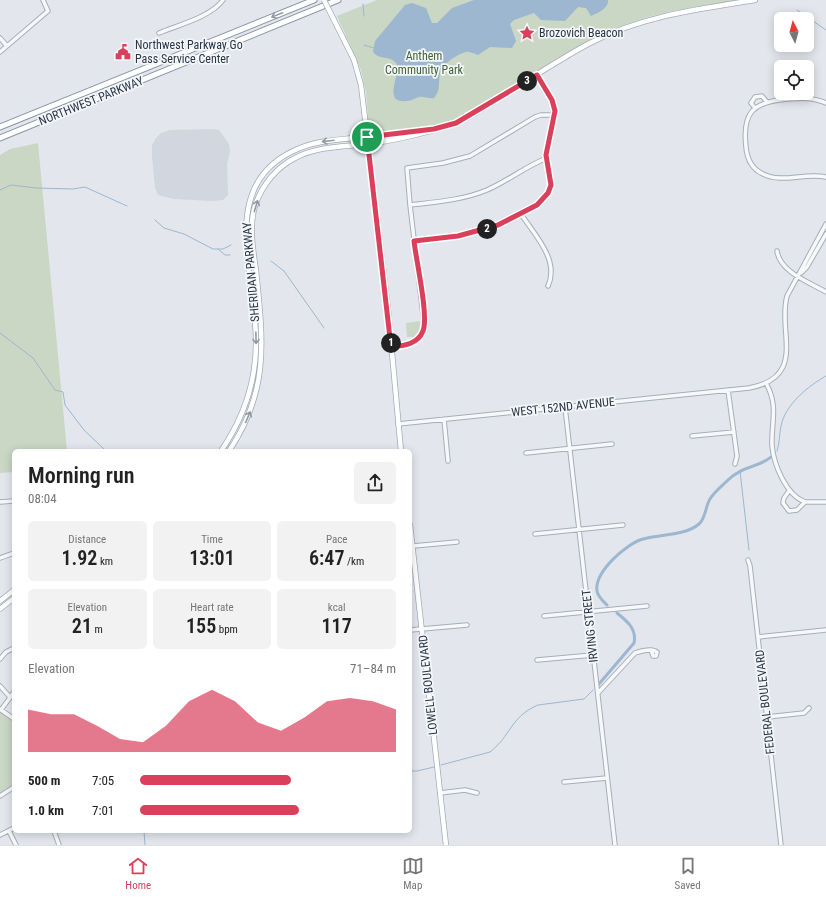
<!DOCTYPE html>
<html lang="en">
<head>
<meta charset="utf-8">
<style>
  body { margin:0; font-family:"Roboto Condensed",sans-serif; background:#f2f2f2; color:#222; height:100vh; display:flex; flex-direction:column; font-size:15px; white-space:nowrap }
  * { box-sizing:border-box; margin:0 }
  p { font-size:13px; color:#767676 }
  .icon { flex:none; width:22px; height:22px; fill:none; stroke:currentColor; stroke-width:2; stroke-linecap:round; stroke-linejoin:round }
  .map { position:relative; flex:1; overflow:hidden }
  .details { position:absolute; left:12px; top:449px; width:400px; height:384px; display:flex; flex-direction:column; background:#fff; border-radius:6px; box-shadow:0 2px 10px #0003 }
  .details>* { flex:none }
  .needle { width:26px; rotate:354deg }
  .fabs { position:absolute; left:774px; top:12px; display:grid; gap:8px }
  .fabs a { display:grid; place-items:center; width:40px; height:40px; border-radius:6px; background:#fff; box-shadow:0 2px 10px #0003; font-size:20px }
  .pin { position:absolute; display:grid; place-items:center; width:34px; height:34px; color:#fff; margin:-17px; border:2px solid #fff; border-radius:50%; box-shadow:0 1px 4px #0007 }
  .km { position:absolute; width:20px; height:20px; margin:-10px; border-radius:50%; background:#222; color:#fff; font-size:11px; line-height:20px; text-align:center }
  .round { display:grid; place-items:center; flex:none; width:42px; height:42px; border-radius:6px; background:#f2f2f2 }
  .headline { display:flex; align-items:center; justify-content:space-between; height:68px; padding:0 16px }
  h1 { font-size:22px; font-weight:600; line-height:30px }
  .stats { display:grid; grid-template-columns:repeat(3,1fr); gap:6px; height:68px; padding:4px 16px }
  .stats div { display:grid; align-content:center; border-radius:6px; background:#f2f2f2; text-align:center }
  .stats b { font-size:20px; font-weight:600 }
  .stats small { font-size:11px; font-weight:400 }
  .stats p { font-size:11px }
  .chart { height:112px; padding:8px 16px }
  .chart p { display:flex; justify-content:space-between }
  .chart svg { width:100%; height:72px; margin-top:4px; fill:#da405c; opacity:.7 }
  ul { padding:0 16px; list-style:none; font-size:13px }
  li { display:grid; grid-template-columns:64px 48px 1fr; align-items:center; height:30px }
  li i { height:10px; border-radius:5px; background:#da405c }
  .tabs { display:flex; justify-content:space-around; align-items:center; height:56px; border-top:1px solid #e0e0e0; background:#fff; font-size:11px; color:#767676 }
  .tabs a { display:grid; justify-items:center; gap:2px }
  .tabs .on { color:#da405c }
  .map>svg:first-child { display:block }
  .built { fill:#d1d6df }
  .green { fill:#c9d7c4 }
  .water { fill:#9cb7cf }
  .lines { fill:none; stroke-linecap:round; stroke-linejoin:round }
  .stream { stroke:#9cb7cf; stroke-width:1 }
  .canal { stroke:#9cb7cf; stroke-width:3 }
  .minor-casing { stroke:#a7aeb8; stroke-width:5.5 }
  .major-casing { stroke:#a2acb9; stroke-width:6 }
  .highway-casing { stroke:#8995a5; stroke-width:7 }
  .minor { stroke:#f7f8fa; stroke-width:3.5 }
  .major { stroke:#fff; stroke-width:4.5 }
  .highway { stroke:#fff; stroke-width:5 }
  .major-bridge-casing { stroke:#a2acb9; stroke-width:6; stroke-linecap:butt }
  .major-bridge { stroke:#fff; stroke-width:4.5 }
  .oneway { stroke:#949aa3 }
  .route-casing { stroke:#fff; stroke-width:8 }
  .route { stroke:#da405c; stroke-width:5 }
  .labels { text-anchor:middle; stroke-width:3.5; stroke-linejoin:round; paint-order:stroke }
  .poi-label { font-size:12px; fill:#293547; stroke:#f4f6f9; text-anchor:start }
  .park-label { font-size:12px; fill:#406435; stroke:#f4f6f9 }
  .street-label { font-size:12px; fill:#293547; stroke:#f4f6f9 }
</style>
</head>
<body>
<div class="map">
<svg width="826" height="845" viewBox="0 0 826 845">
  <rect width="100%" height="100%" fill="#e3e7ed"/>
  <!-- built -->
  <path class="built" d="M214,129L219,130L229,144L230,151L227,164L228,195L223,200L212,201L174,199L158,195L155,188L152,156V145L156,138L161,133L170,130Z"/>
  <!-- green -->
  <path class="green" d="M377,0H741C698,7 653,11 613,30C558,54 508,92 455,121L443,125L378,132L372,131L369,128L366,92L361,70L337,16Z
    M38,143L67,451H14V472L0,473V155L10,149Z
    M421,321L418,331L414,337H407L406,323Z
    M0,711L14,722V784L0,794Z"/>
  <!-- water -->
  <path class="water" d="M474,0H608C609,8 598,13 591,16L586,8L578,7L565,21L541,20L534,13L514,20L510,24L516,41L512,48L490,47L478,55C474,54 469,51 466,52C457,54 441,65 440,74C438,83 441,90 434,98C429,99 424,96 419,97C415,98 411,101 407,101C380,104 403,72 396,63C390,56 382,59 376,55L373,52L375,41L405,5L412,3L426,8L432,23H437L452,8Z"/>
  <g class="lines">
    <!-- stream -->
    <path class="stream" d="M363,4L364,16
      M797,10L826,30
      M364,45L374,48
      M0,190L11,185L36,188L73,189L85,187L127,206
      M155,220L164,228L184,234L213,249H223L231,245
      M218,249L225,255H230
      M271,261L284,271L324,328
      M0,333L33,358L55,390L63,392L65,405L84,430L106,451
      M777,451C780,442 779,435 781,426C785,405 808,386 826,376
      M740,471L749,550
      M441,765L490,752C511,736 510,717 538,705L584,699L593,690
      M410,771H417L434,767
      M144,831L145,845"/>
    <!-- canal -->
    <path class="canal" d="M607,605C603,601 598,597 597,591C594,572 627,543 643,539C660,534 685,536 699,524C706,518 705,507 710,499C714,492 722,486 728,480C742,466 760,467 771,457
      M599,684L634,643C637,629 627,621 617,613"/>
    <defs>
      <path id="minor" d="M159,33C178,25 211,17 223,0
        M0,38L7,46
        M0,52L48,11L43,0
        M826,103C813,97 801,98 787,99C753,102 742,112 746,147C747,159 752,169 763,174C782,184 806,172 826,177
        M755,108L751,103L755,97L762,96L767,102
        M410,205C436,202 463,200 487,190C508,181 526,166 547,158
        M521,214C534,234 560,260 548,286
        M414,241L458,236L499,225L537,205L548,193L551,185L546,155L555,111L552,100L537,75
        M777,251C780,272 809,282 826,292
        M801,273L807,267L826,234
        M391,347C408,346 421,342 424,323L410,205L407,168L443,163L470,156L535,117L541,115H555
        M766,383C779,407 771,421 772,446C774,465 786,495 805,502
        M728,390L737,456L735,464
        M565,407L615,845
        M444,419L448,461
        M398,424L749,388C808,377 777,331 787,296L826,224
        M692,436L734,432
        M526,453L612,444
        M789,491L784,498L783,503L789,511L797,510L805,502H826
        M0,502L14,501
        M535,534L623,525
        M413,546L457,542
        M0,558L14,553
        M748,560L750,566L781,845
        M544,616L647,606
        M410,630L467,625
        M758,637L826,630
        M0,659L6,652L14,648
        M537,660L593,655
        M0,686L9,696
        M598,693L635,653C641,651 652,648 657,652L656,656H653L651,650
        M0,709L14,719
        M1,710L14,692
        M767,717L804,713L809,708
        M564,782L607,778
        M440,793L465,790L477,793
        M0,796L14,787
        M9,831L16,845
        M54,831L59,845
        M0,835L14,828"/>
      <path id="major" d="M334,20L354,60L361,85L388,309L401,451
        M221,451C243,419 256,382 256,343C257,276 214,182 300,148C317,141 336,140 354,138C374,136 394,134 414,131
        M229,451C270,390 263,339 256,271C253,248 248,225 256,203C263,184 277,167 295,158C319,145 348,147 375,143C401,139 429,132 454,124C469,118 483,108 496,100C527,81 558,60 590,43C642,16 698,9 755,0
        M410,525L446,845
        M0,601L14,590
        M0,609L14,598"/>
      <path id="highway" d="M0,127L314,0
        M0,138L338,0"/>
    </defs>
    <!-- minor casing -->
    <use href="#minor" class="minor-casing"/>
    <!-- major casing -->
    <use href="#major" class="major-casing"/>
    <!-- highway casing -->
    <use href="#highway" class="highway-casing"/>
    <!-- minor -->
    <use href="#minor" class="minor"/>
    <!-- major -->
    <use href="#major" class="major"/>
    <!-- highway -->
    <use href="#highway" class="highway"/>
    <defs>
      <path id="major-bridge" d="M324,0L334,20"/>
    </defs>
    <!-- major-bridge casing -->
    <use href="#major-bridge" class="major-bridge-casing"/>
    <!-- major-bridge -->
    <use href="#major-bridge" class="major-bridge"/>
  </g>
  <!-- one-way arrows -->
  <defs><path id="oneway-shaft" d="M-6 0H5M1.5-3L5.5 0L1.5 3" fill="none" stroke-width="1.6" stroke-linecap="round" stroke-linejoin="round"/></defs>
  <g class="oneway">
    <use href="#oneway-shaft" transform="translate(277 15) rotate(158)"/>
    <use href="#oneway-shaft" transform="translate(328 141) rotate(173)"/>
    <use href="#oneway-shaft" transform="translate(256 206) rotate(-73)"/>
    <use href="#oneway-shaft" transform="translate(256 338) rotate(89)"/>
    <use href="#oneway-shaft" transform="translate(248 417) rotate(-67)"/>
  </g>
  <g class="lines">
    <defs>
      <path id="route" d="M537,75L552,100L555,111L546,155L551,185L548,193L537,205L498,225L458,236L414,241C416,260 429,316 423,331C418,344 404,346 391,347L367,137L434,129L456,123Z"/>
    </defs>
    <!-- route casing -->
    <use href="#route" class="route-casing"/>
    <!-- route -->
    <use href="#route" class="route"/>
  </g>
  <!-- icons -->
  <defs>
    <symbol id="sight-bare" viewBox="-9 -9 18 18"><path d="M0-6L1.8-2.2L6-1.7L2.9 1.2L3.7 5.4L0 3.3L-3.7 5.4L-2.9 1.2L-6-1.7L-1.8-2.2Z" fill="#da405c" stroke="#f4f6f9" stroke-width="2.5" paint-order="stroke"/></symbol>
    <symbol id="civic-bare" viewBox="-9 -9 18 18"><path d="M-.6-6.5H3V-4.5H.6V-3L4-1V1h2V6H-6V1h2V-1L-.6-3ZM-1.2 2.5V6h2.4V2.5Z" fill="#da405c" stroke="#f4f6f9" stroke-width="2.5" paint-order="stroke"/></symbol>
  </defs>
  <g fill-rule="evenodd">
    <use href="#sight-bare" x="516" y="22" width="22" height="22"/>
    <use href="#civic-bare" x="112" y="41" width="22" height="22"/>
  </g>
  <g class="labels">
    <!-- poi labels -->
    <g class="poi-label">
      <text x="539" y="37">Brozovich Beacon</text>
      <text x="135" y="49">Northwest Parkway Go<tspan x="135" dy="14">Pass Service Center</tspan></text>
    </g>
    <!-- park labels -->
    <g class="park-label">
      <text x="424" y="60">Anthem<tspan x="424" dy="14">Community Park</tspan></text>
    </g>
    <!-- street labels -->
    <g class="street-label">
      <text transform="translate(91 101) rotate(-22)" y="4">NORTHWEST PARKWAY</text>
      <text transform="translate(251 272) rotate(-95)" y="4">SHERIDAN PARKWAY</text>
      <text transform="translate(563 407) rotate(-6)" y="4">WEST 152ND AVENUE</text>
      <text transform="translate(590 626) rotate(-96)" y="4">IRVING STREET</text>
      <text transform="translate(428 685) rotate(-96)" y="4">LOWELL BOULEVARD</text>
      <text transform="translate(765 702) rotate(-96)" y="4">FEDERAL BOULEVARD</text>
    </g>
  </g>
</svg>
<div class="fabs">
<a><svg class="needle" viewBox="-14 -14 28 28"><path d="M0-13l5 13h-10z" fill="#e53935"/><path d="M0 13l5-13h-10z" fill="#767676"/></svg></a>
<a><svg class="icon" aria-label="locate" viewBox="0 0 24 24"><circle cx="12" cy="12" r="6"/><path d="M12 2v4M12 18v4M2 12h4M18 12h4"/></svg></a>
</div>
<div class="pin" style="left:367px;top:137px;background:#1e9e55"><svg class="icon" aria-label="arrive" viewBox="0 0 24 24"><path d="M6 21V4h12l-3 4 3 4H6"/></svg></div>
<b class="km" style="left:391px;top:343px">1</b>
<b class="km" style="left:487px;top:229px">2</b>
<b class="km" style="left:527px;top:81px">3</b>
<section class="details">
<div class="headline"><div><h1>Morning run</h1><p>08:04</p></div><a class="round"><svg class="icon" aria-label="share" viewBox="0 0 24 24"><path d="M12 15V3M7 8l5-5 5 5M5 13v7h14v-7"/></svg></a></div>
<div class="stats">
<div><p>Distance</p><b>1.92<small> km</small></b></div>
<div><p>Time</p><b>13:01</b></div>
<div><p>Pace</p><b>6:47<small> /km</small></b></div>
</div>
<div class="stats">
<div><p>Elevation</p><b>21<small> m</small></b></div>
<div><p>Heart rate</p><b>155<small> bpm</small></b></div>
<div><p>kcal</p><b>117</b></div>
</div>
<div class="chart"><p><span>Elevation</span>71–84 m</p>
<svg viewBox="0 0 160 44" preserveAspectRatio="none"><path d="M0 44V18L10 21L20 21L30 28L40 36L50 38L60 28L70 13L80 6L90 13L100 26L110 31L120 23L130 13L140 11L150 13L160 18V44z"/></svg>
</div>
<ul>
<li><b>500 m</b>7:05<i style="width:59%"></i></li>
<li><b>1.0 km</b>7:01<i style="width:62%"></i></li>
</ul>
</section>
</div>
<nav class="tabs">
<a class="on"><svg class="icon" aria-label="home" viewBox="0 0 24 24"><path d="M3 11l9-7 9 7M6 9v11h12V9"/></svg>Home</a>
<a><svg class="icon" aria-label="map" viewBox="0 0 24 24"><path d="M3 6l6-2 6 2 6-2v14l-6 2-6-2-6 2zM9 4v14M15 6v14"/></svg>Map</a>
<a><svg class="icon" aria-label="saved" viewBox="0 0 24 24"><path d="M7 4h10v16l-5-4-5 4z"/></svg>Saved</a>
</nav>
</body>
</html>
